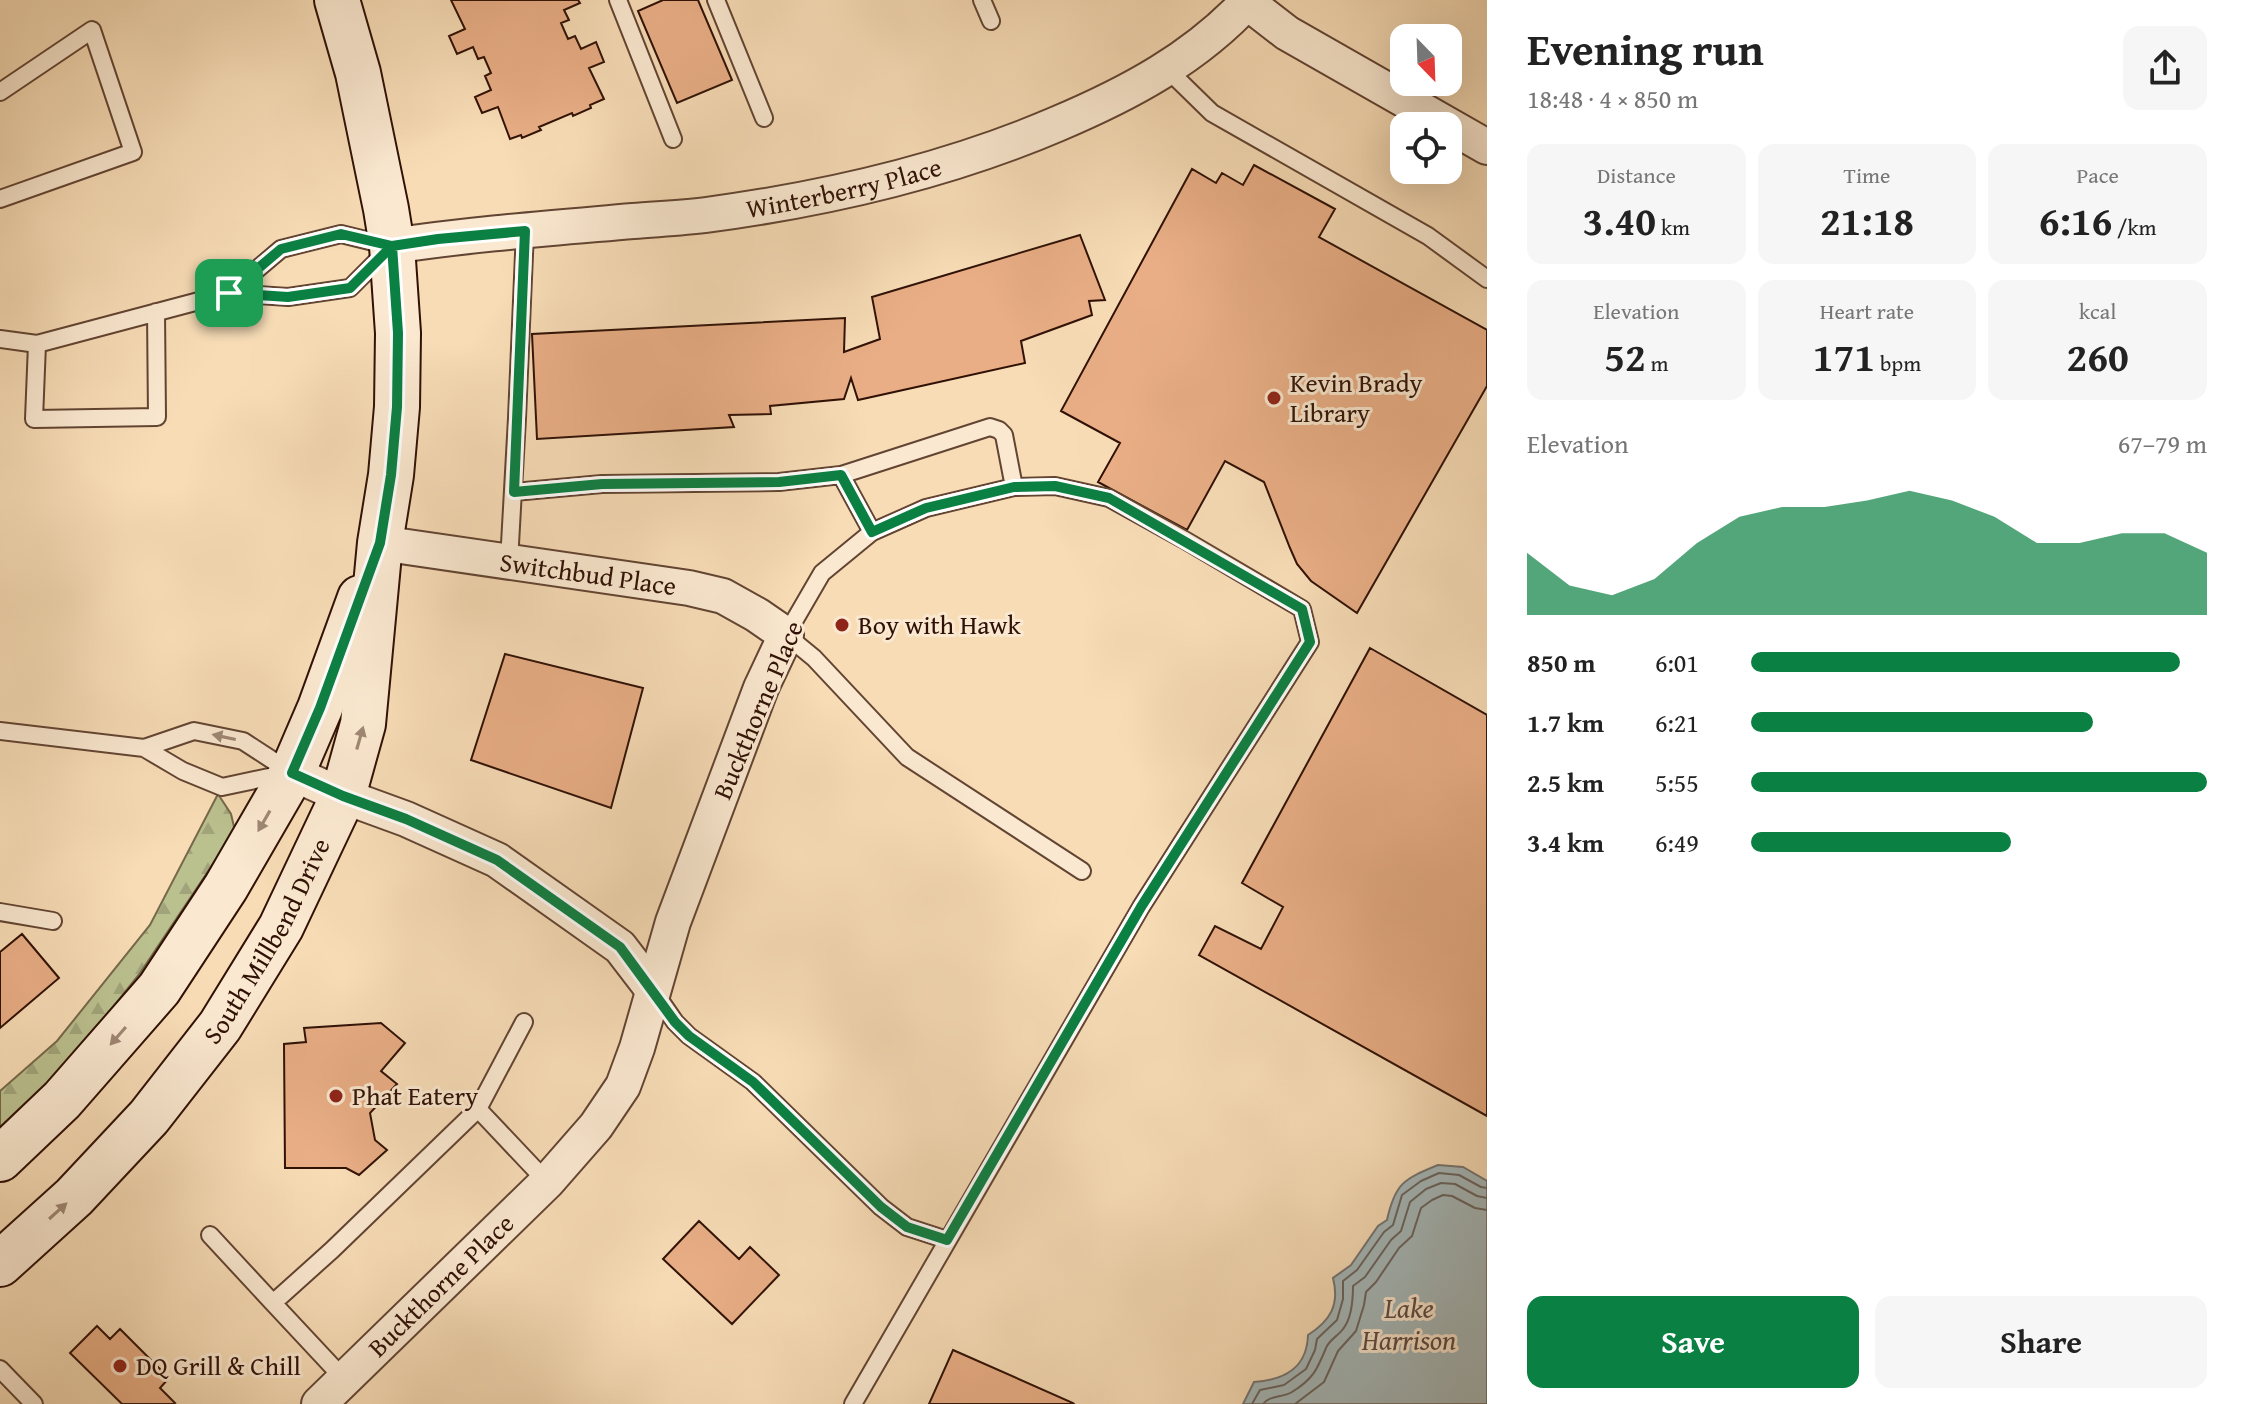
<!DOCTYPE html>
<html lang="en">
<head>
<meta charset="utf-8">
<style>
  body { margin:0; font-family:"Gentium Book Plus",serif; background:#f6f6f6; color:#222; height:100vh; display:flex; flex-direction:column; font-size:30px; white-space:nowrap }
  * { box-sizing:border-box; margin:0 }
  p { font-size:26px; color:#767676 }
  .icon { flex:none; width:44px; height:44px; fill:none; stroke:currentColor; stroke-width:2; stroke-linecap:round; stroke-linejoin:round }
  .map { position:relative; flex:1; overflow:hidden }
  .panel { display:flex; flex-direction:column; background:#fff; width:760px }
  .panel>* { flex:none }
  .needle { width:52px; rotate:157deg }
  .tools { position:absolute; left:1390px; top:24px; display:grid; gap:16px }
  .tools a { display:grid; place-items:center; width:72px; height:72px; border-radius:16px; background:#fff; box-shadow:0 8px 32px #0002; font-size:40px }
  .pin { position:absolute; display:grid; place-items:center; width:68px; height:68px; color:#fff; margin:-34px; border-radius:16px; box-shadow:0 4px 12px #0006 }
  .round { display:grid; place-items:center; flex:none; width:84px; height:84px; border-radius:16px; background:#f6f6f6 }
  .headline { display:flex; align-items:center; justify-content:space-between; height:136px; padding:0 40px }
  h1 { font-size:44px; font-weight:600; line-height:60px }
  .figures { display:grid; grid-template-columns:repeat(3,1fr); gap:12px; height:136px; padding:8px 40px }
  .figures div { display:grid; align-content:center; border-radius:16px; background:#f6f6f6; text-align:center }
  .figures b { font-size:40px; font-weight:600 }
  .figures small { font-size:22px; font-weight:400 }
  .figures p { font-size:22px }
  .chart { height:224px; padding:16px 40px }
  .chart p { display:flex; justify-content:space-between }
  .chart svg { width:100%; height:144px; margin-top:8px; fill:#0b8043; opacity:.7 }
  .cta { display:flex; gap:16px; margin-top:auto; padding:16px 40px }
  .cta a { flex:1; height:92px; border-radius:16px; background:#0b8043; color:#fff; font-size:32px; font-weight:600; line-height:92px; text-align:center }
  .cta a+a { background:#f6f6f6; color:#222 }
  ul { padding:0 40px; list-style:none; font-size:26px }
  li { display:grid; grid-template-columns:128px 96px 1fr; align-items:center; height:60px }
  li i { height:20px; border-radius:10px; background:#0b8043 }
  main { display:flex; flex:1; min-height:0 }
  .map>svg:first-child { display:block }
  .forest { fill:url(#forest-firs); stroke:#76684a; stroke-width:2 }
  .water { fill:#a4b8ba; stroke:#767572; stroke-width:2 }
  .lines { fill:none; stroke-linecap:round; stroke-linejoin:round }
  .shore { stroke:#6a6460; stroke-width:2 }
  .building { fill:#e9ae86; stroke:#301106; stroke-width:2 }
  .lane-casing { stroke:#624432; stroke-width:20 }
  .street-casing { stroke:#624432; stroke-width:38 }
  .secondary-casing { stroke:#301106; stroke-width:48 }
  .lane { stroke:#fae8d0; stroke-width:16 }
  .street { stroke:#fae8d0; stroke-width:34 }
  .secondary { stroke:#fae8d0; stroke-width:44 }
  .oneway { fill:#9f8775 }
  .route-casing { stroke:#fff; stroke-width:16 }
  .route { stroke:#0b8043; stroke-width:10 }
  .poi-dot { fill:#8f2418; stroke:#fae8d0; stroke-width:3 }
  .labels { text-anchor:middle; stroke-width:6; stroke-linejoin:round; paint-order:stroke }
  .street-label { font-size:26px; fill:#301106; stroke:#fae8d0 }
  .poi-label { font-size:26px; fill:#301106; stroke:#fae8d0; text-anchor:start }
  .water-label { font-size:28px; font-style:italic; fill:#594b45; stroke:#fae8d0 }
</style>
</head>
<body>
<main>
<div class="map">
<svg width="1487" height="1404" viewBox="0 0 1487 1404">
  <defs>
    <pattern id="forest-firs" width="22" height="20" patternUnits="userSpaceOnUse" patternTransform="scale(2)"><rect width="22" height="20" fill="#bbc08f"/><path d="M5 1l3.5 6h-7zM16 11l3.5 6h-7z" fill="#a1a47a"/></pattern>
  </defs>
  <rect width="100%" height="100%" fill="#f7dcb6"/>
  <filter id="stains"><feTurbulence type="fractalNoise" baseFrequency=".0025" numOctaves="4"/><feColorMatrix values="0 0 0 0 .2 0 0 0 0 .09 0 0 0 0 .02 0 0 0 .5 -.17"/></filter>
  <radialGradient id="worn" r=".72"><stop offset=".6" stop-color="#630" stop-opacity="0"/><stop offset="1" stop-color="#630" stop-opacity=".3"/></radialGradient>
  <!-- forest -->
  <path class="forest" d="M218,794L231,814L235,831L140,973L55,1080L0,1133V1091L57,1041L150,925Z"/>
  <!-- water -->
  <path class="water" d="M1438,1165L1463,1167L1487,1181V1404H1243L1254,1382C1285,1380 1307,1368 1308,1335C1330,1321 1340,1305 1333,1278L1351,1265L1378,1226L1387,1220C1395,1183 1404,1179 1438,1165Z"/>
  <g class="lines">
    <!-- shore -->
    <path class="shore" d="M1252,1404L1260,1390L1284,1385L1306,1369L1315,1350L1317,1339L1337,1320L1343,1299V1281L1357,1270L1384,1232L1393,1225L1402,1195L1421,1181L1439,1173L1459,1175L1481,1187L1487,1188
      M1263,1404C1270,1395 1282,1398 1292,1392C1313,1379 1317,1370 1326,1348C1329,1340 1338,1336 1343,1329C1352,1318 1353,1300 1353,1286L1365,1277L1391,1240L1401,1231L1410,1202L1426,1189L1441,1183L1455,1184L1477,1196L1487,1198
      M1295,1404L1324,1382L1338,1351L1356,1331L1364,1305L1366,1292L1376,1282L1399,1248L1412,1236L1421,1208L1432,1200L1443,1195L1452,1196L1475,1208L1487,1210"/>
  </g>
  <!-- building -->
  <path class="building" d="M451,0H578L580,3L564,10L569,20L561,23L568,39L575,36L581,49L596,42L604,62L589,68L604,99L590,105L591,108L573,116L572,113L539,127L541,130L522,138L521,135L510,139L498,107L482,113L475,97L491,90L485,76L491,73L484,57L478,59L473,47L457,54L449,36L465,29Z
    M663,0H698L732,80L677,103L638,11Z
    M1254,165L1335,209L1319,237L1487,330V386L1357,613L1311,581L1297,564L1290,548L1264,482L1225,461L1187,530L1098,482L1120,443L1061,411L1192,169L1216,183L1222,173L1243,185Z
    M1080,235L1105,300L1089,301L1092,315L1021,341L1025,363L858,400L851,378L844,399L770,406L771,414L729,415L734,427L537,439L532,334L845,318L844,352L880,339L872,297Z
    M1370,648L1487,715V1116L1199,955L1215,926L1261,949L1283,907L1242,883Z
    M505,654L643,688L611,808L471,760Z
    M22,934L59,978L0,1028V952Z
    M381,1023L405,1043L381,1071L397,1084L370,1113L375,1140L387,1150L359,1175L346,1168H285L284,1044L306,1042L304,1028Z
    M699,1221L739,1259L750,1247L779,1275L732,1324L663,1259Z
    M97,1326L110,1339L120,1329L169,1378L160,1388L175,1403L173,1404H122L70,1353Z
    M953,1350L1073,1403L1074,1404H929Z"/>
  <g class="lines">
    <defs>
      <path id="lane" d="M618,0L673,139
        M716,0L764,118
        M982,0L991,21
        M1167,69L1212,113L1428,236L1487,279
        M0,92L92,30L133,152L0,199
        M229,293L281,249L341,234L390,246
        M0,339L37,344L229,293L288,297L350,288L385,253
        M37,344L34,419L157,417L156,312
        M841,475L990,427L999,430L1004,435L1014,487
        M514,492L602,484L779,482L841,475L872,532
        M509,562L517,418L525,231
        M0,731L144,748L183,771L222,787L283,774
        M144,748L194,731L243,741L289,771
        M0,912L53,921
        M653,990L675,1022L689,1036L753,1082L881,1207L907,1227L947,1240
        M524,1022L478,1109L547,1182
        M210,1235L273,1303L332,1250L478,1109
        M273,1303L344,1379
        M0,1369L34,1404
        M853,1404L1141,907L1310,642L1302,609L1183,539L1109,498L1055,486L1014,487L926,508L872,532L822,573L786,635L814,658L907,757L1082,871"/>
      <g id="street">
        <path d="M1247,2L1287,33L1487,147"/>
        <path id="s1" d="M392,246C472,234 553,228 633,221C657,219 682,218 706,215C826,199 945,172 1057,124C1128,94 1196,58 1249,0"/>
        <path d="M292,773L343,796L406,819L497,860L620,947L653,990"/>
        <path id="s2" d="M319,1404L547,1182L596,1126L623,1086L637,1048L673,922L761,688L786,635L757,615L723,596L689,588L380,543"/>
      </g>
      <g id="secondary">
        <path d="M0,1159L62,1100L159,989L226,887L292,773L320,708L360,598"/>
        <path id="s3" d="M0,1264L74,1197L149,1117L220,1026L281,927L343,796L363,724L380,543L391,475L397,407L398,333L392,246L386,209L358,73L337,0"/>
      </g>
    </defs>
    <!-- lane casing -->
    <use href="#lane" class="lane-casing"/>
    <!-- street casing -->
    <use href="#street" class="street-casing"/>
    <!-- secondary casing -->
    <use href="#secondary" class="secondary-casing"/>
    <!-- lane -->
    <use href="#lane" class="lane"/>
    <!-- street -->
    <use href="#street" class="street"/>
    <!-- secondary -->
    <use href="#secondary" class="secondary"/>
  </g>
  <!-- one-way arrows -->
  <defs><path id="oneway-solid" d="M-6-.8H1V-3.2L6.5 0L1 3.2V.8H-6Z" transform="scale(2)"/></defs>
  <g class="oneway">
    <use href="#oneway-solid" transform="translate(224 737) rotate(-168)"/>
    <use href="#oneway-solid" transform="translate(360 738) rotate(-74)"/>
    <use href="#oneway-solid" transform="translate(264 821) rotate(120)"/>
    <use href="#oneway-solid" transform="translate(118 1036) rotate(131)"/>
    <use href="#oneway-solid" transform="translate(58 1211) rotate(-42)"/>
  </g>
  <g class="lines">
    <defs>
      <path id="route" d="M229,293L288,297L350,288L392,246L398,333L397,407L391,475L380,543L320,708L292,773L343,796L406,819L497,860L620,947L675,1022L689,1036L753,1082L881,1207L907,1227L947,1240L1141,907L1310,642L1302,609L1109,498L1055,486L1014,487L926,508L872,532L841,475L779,482L602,484L514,492L525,231L438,239L392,246L341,234L281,249L229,293"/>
    </defs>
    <!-- route casing -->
    <use href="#route" class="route-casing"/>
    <!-- route -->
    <use href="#route" class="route"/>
  </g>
  <!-- markers -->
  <g class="poi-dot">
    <circle cx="1274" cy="398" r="8"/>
    <circle cx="842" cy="625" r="8"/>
    <circle cx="336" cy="1096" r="8"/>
    <circle cx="120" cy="1366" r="8"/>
  </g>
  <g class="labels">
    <!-- street labels -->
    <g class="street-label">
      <text dy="9" stroke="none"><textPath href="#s1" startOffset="456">Winterberry Place</textPath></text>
      <text transform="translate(588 574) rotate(8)" y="9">Switchbud Place</text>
      <text transform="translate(758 710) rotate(-67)" y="9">Buckthorne Place</text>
      <text dy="9" stroke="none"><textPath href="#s3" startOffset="422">South Millbend Drive</textPath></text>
      <text dy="9" stroke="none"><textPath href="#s2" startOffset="170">Buckthorne Place</textPath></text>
    </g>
    <!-- poi labels -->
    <g class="poi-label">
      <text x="1290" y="392">Kevin Brady<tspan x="1290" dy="30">Library</tspan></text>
      <text x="858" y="634">Boy with Hawk</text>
      <text x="352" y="1105">Phat Eatery</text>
      <text x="136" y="1375">DQ Grill &amp; Chill</text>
    </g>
    <!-- water labels -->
    <g class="water-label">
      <text x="1409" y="1318">Lake<tspan x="1409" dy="32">Harrison</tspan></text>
    </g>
  </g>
  <rect width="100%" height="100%" filter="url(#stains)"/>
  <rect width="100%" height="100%" fill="url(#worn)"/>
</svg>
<div class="tools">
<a><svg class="needle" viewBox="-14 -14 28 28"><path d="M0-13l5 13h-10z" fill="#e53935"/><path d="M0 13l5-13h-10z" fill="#767676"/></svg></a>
<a><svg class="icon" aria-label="locate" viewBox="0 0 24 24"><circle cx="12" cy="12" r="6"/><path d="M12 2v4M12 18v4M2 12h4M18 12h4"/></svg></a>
</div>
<div class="pin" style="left:229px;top:293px;background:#1e9e55"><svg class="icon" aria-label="arrive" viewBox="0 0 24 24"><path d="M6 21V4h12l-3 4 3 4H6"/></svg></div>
</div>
<section class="panel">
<div class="headline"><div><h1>Evening run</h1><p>18:48 · 4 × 850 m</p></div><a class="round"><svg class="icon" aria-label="share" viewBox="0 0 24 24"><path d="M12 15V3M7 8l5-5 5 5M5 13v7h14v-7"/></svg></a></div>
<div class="figures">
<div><p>Distance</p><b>3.40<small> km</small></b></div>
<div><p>Time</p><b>21:18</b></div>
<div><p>Pace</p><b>6:16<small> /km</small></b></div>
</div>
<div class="figures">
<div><p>Elevation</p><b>52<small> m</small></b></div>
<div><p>Heart rate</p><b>171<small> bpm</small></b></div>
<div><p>kcal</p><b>260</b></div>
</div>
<div class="chart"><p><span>Elevation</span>67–79 m</p>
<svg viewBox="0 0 160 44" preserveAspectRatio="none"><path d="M0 44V25L10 35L20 38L30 33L40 22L50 14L60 11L70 11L80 9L90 6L100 9L110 14L120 22L130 22L140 19L150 19L160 25V44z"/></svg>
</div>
<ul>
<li><b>850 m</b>6:01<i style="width:94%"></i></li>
<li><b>1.7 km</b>6:21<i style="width:75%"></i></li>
<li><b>2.5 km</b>5:55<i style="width:100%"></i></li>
<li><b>3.4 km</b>6:49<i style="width:57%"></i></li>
</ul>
<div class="cta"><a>Save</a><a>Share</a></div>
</section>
</main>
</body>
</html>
